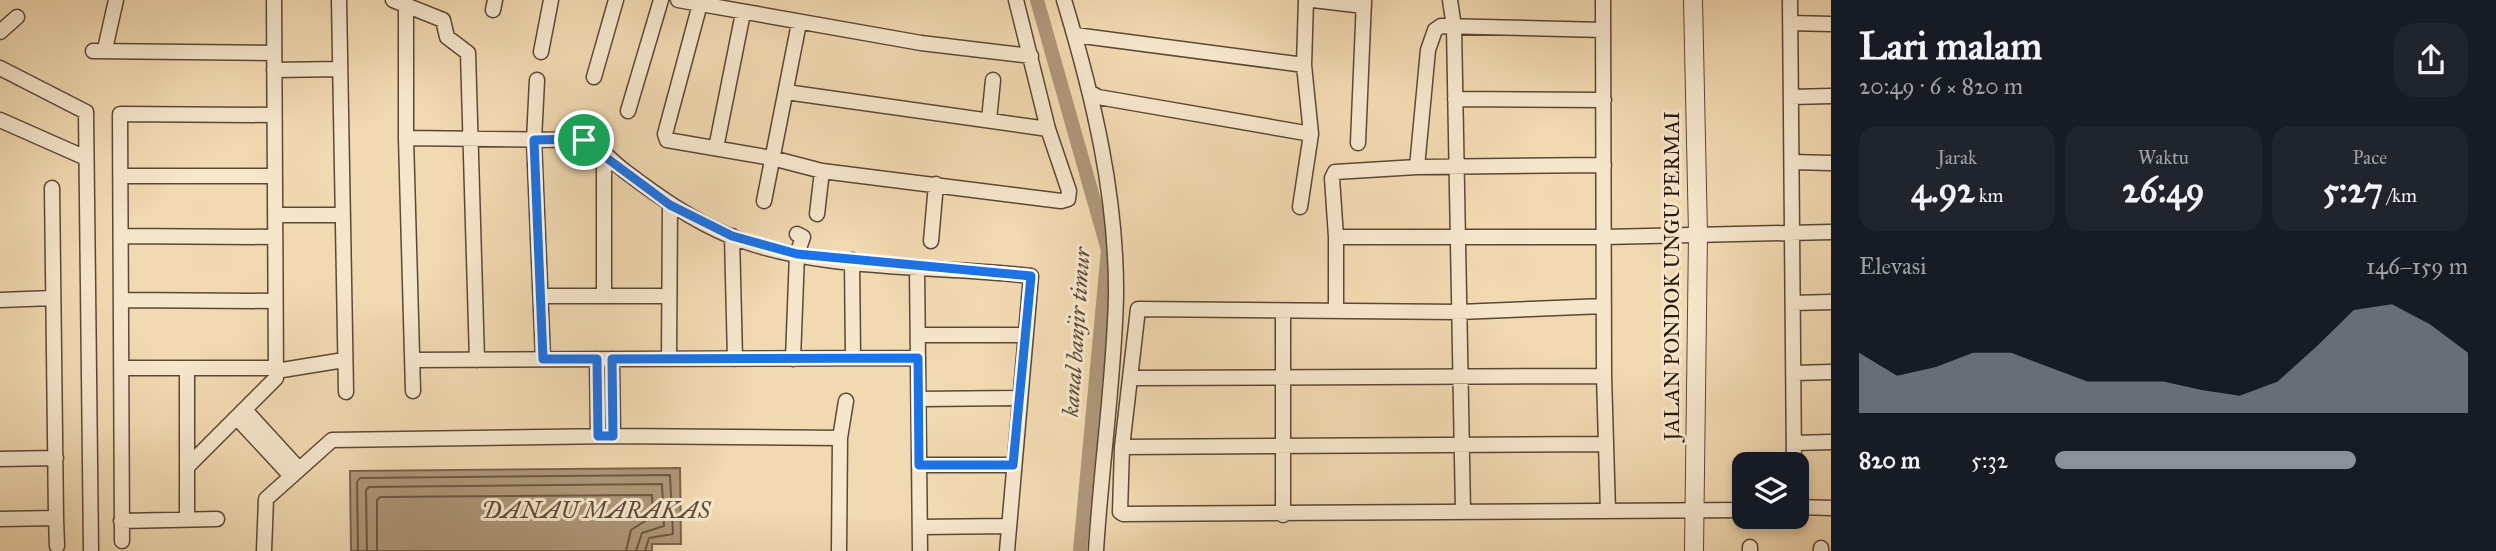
<!DOCTYPE html>
<html lang="id">
<head>
<meta charset="utf-8">
<style>
  body { margin:0; font-family:"IM FELL Great Primer",serif; background:#20242c; color:#f1f3f6; height:100vh; display:flex; flex-direction:column; font-size:26px; white-space:nowrap }
  * { box-sizing:border-box; margin:0 }
  p { font-size:23px; color:#9ea1a6 }
  .icon { flex:none; width:38px; height:38px; fill:none; stroke:currentColor; stroke-width:2; stroke-linecap:round; stroke-linejoin:round }
  .map { position:relative; flex:1; overflow:hidden }
  .drawer { display:flex; flex-direction:column; background:#171b24; width:665px }
  .drawer>* { flex:none }
  .buttons { position:absolute; left:1732px; top:452px; display:grid; gap:14px }
  .buttons a { display:grid; place-items:center; width:77px; height:77px; border-radius:14px; background:#171b24; box-shadow:0 4px 10px #0003; font-size:35px }
  .pin { position:absolute; display:grid; place-items:center; width:60px; height:60px; color:#fff; margin:-30px; border:4px solid #fff; border-radius:50%; box-shadow:0 2px 7px #0007 }
  .round { display:grid; place-items:center; flex:none; width:74px; height:74px; border-radius:21px; background:#20242c }
  .head { display:flex; align-items:center; justify-content:space-between; height:119px; padding:0 28px }
  h1 { font-size:38px; font-weight:700; line-height:52px }
  .metrics { display:grid; grid-template-columns:repeat(3,1fr); gap:10px; height:119px; padding:7px 28px }
  .metrics div { display:grid; align-content:center; border-radius:18px; background:#20242c; text-align:center }
  .metrics b { font-size:35px; font-weight:700 }
  .metrics small { font-size:19px; font-weight:400 }
  .metrics p { font-size:19px }
  .chart { height:196px; padding:14px 28px }
  .chart p { display:flex; justify-content:space-between }
  .chart svg { width:100%; height:126px; margin-top:7px; fill:#8c9099; opacity:.7 }
  ul { padding:0 28px; list-style:none; font-size:23px }
  li { display:grid; grid-template-columns:112px 84px 1fr; align-items:center; height:52px }
  li i { height:18px; border-radius:9px; background:#8c9099 }
  main { display:flex; flex:1; min-height:0 }
  .map>svg:first-child { display:block }
  .water { fill:#ae9779; stroke:#7a644e; stroke-width:2 }
  .lines { fill:none; stroke-linecap:round; stroke-linejoin:round }
  .shore { stroke:#6c5843; stroke-width:2 }
  .canal { stroke:#ae9779; stroke-width:14 }
  .minor-casing { stroke:#5c4836; stroke-width:17 }
  .tertiary-casing { stroke:#5c4836; stroke-width:20 }
  .minor { stroke:#f6e6cc; stroke-width:14 }
  .tertiary { stroke:#f6e6cc; stroke-width:18 }
  .route-casing { stroke:#fff; stroke-width:14 }
  .route { stroke:#1a73e8; stroke-width:9 }
  .labels { text-anchor:middle; stroke-width:6; stroke-linejoin:round; paint-order:stroke }
  .street-label { font-size:21px; fill:#2b180d; stroke:#f6e6cc }
  .water-label { font-size:23px; font-style:italic; fill:#5f4b38; stroke:#f6e6cc }
</style>
</head>
<body>
<main>
<div class="map">
<svg width="1831" height="551" viewBox="0 0 1831 551">
  <rect width="100%" height="100%" fill="#f1d9b1"/>
  <filter id="stains"><feTurbulence type="fractalNoise" baseFrequency=".00286" numOctaves="4"/><feColorMatrix values="0 0 0 0 .2 0 0 0 0 .09 0 0 0 0 .02 0 0 0 .5 -.17"/></filter>
  <radialGradient id="worn" r=".72"><stop offset=".6" stop-color="#630" stop-opacity="0"/><stop offset="1" stop-color="#630" stop-opacity=".3"/></radialGradient>
  <!-- water -->
  <path class="water" d="M680,468L681,544H652V551H351L350,471Z"/>
  <g class="lines">
    <!-- shore -->
    <path class="shore" d="M358,551L357,482L360,478L670,475L673,534L649,538L645,551
      M367,551L366,490L369,487L662,484L664,526L642,533L636,551
      M377,551V500L380,497L652,495L653,516L631,530L626,551"/>
    <!-- canal -->
    <path class="canal" d="M1037,0L1108,250L1080,551"/>
    <defs>
      <path id="minor" d="M339,0L346,392
        M393,0L443,20L447,37L468,53L477,360
        M678,0L921,43L1031,56
        M1064,0C1093,96 1117,195 1116,297C1114,381 1101,467 1096,551
        M1306,0L1304,65L1311,134
        M1313,0L1364,6
        M1450,0L1454,27L1463,512
        M1603,0L1604,376L1608,511
        M1790,0L1794,464
        M700,4L665,134L667,140L772,158L822,171L1061,201L1068,199L1069,191L1048,129L1016,0
        M406,5V138L413,391
        M493,10L495,0
        M1790,23L1831,24
        M0,32L17,17
        M1075,35L1304,65
        M105,49L116,0
        M93,51L274,53
        M541,52L551,0
        M0,68L86,112L91,551
        M274,70L340,69
        M594,77L616,0
        M537,80L534,140L543,359
        M786,92L1048,129
        M1091,93L1098,97L1311,134L1300,207
        M1791,97L1831,96
        M1455,99L1604,100
        M628,111L661,0
        M0,120L86,158
        M989,120L993,80
        M406,138L584,140C599,145 613,163 626,172C659,197 692,220 730,236C818,272 937,265 1031,276L1007,551
        M1358,143L1364,0
        M716,148L743,13
        M604,156V295
        M1792,162L1831,163
        M1417,167L1428,50L1435,30L1441,26L1603,30
        M121,176H275
        M764,201L799,23
        M817,214L822,171
        M275,215H343
        M121,236L275,237
        M732,236L735,359
        M1336,237H1604L1831,232
        M931,241L936,184
        M852,260L853,358
        M917,267L920,551
        M541,296H669
        M0,300L53,298
        M122,300L275,301
        M1793,303L1831,302
        M1604,306L1459,312L1138,309L1122,447L1120,512L1123,514L1745,510
        M1283,311V515
        M1336,311V237L1332,178L1335,172L1417,167L1604,165
        M918,335H1025
        M597,359L598,436
        M612,359L613,436
        M669,359L670,205
        M793,359L797,254L803,237L797,234
        M412,360L918,358
        M122,368H276
        M187,368V520
        M276,371L344,360
        M1794,373L1831,372
        M1132,378L1604,376
        M920,399L1020,398
        M246,411L299,469
        M238,419L291,476
        M840,438L846,401
        M1794,443L1831,442
        M1122,447L1606,444
        M0,459L56,458
        M919,465H1013
        M188,466L276,378L274,0
        M1797,507L1831,508
        M56,518L57,546
        M0,519L56,518L52,188
        M121,521L217,519
        M920,527L1008,526
        M122,541L120,114L274,115
        M1750,547V551
        M1821,548V551
        M264,551L266,499L332,440L613,436L840,438L839,551"/>
      <path id="tertiary" d="M1693,0L1698,234L1694,551"/>
    </defs>
    <!-- minor casing -->
    <use href="#minor" class="minor-casing"/>
    <!-- tertiary casing -->
    <use href="#tertiary" class="tertiary-casing"/>
    <!-- minor -->
    <use href="#minor" class="minor"/>
    <!-- tertiary -->
    <use href="#tertiary" class="tertiary"/>
  </g>
  <g class="lines">
    <defs>
      <path id="route" d="M577,139L592,143L604,156L670,205L732,236L797,254L1031,276L1013,465H919L918,358L612,359L613,436H598L597,359H543L534,140Z"/>
    </defs>
    <!-- route casing -->
    <use href="#route" class="route-casing"/>
    <!-- route -->
    <use href="#route" class="route"/>
  </g>
  <g class="labels">
    <!-- street labels -->
    <g class="street-label">
      <text transform="translate(1672 276) rotate(-90)" y="7">JALAN PONDOK UNGU PERMAI</text>
    </g>
    <!-- water labels -->
    <g class="water-label">
      <text transform="translate(1076 332) rotate(-86)" y="8">kanal banjir timur</text>
      <text x="596" y="518">DANAU MARAKAS</text>
    </g>
  </g>
  <rect width="100%" height="100%" filter="url(#stains)"/>
  <rect width="100%" height="100%" fill="url(#worn)"/>
</svg>
<div class="buttons">
<a><svg class="icon" aria-label="layers" viewBox="0 0 24 24"><path d="M12 4l9 5-9 5-9-5zM3 14l9 5 9-5"/></svg></a>
</div>
<div class="pin" style="left:584px;top:140px;background:#1e9e55"><svg class="icon" aria-label="arrive" viewBox="0 0 24 24"><path d="M6 21V4h12l-3 4 3 4H6"/></svg></div>
</div>
<section class="drawer">
<div class="head"><div><h1>Lari malam</h1><p>20:49 · 6 × 820 m</p></div><a class="round"><svg class="icon" aria-label="share" viewBox="0 0 24 24"><path d="M12 15V3M7 8l5-5 5 5M5 13v7h14v-7"/></svg></a></div>
<div class="metrics">
<div><p>Jarak</p><b>4.92<small> km</small></b></div>
<div><p>Waktu</p><b>26:49</b></div>
<div><p>Pace</p><b>5:27<small> /km</small></b></div>
</div>
<div class="chart"><p><span>Elevasi</span>146–159 m</p>
<svg viewBox="0 0 160 44" preserveAspectRatio="none"><path d="M0 44V23L10 31L20 28L30 23L40 23L50 28L60 33L70 33L80 33L90 36L100 38L110 33L120 21L130 8L140 6L150 13L160 23V44z"/></svg>
</div>
<ul>
<li><b>820 m</b>5:32<i style="width:73%"></i></li>
</ul>
</section>
</main>
</body>
</html>
